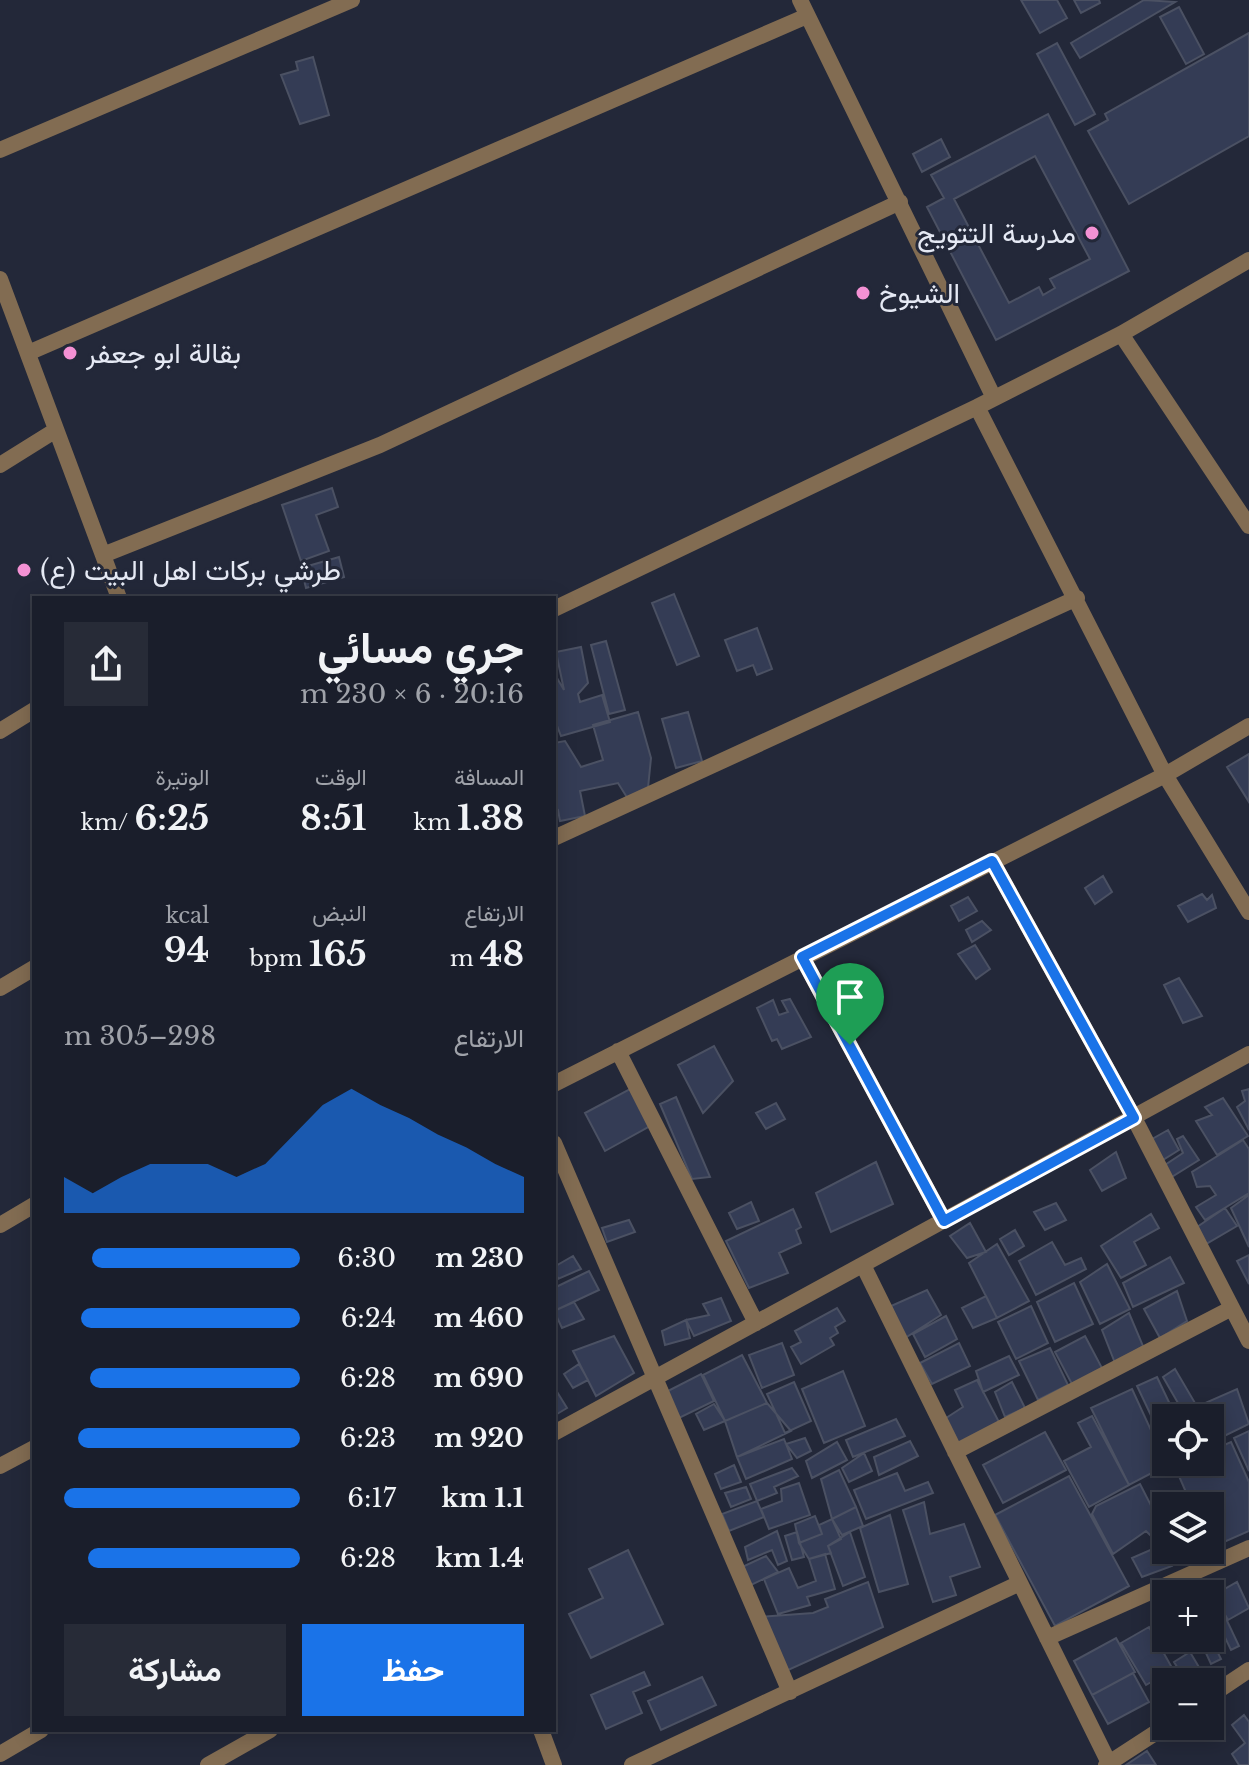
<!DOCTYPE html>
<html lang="ar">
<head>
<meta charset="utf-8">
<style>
  body { margin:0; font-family:"Libre Baskerville",Vazirmatn,serif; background:#272b37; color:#f1f3f6; direction:rtl; height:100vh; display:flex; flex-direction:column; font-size:30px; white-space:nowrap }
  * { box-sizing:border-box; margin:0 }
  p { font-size:26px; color:#9fa2a9 }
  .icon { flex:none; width:44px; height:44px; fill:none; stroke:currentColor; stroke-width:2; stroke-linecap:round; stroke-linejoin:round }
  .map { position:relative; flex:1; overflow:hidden; direction:ltr }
  .details { position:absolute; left:32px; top:596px; width:524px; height:1136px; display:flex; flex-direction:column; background:#1a1e2b; border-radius:0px; box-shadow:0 4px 20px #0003,0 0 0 2px #383c47; direction:rtl }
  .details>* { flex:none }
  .tools { position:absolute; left:1152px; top:1404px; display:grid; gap:16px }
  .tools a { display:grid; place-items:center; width:72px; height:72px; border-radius:0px; background:#1a1e2b; box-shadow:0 4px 20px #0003,0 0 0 2px #383c47; font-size:40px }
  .pin { position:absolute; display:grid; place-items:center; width:68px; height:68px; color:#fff; margin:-82px -34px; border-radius:50% 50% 50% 0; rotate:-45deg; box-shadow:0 0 8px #0007 }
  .pin .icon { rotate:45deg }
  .round { display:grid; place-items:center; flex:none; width:84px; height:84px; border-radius:0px; background:#272b37 }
  .head { display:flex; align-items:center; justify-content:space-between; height:136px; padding:0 32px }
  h1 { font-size:44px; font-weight:700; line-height:60px }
  .stats { display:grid; grid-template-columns:repeat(3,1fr); gap:12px; height:136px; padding:8px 32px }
  .stats div { display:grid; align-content:center }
  .stats b { font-size:34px; font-weight:700 }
  .stats small { font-size:22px; font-weight:400 }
  .stats p { font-size:22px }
  .chart { height:224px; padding:16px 32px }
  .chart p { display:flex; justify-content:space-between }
  .chart svg { width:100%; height:144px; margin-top:8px; fill:#1a73e8; opacity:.7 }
  .action { display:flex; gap:16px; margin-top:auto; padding:16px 32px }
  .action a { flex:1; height:92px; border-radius:0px; background:#1a73e8; color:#fff; font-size:32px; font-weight:700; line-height:92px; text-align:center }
  .action a+a { background:#272b37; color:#f1f3f6 }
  ul { padding:0 32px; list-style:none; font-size:26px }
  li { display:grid; grid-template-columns:128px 96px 1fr; align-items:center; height:60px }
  li i { height:20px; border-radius:10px; background:#1a73e8 }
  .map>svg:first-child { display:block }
  .building { fill:#343c55; stroke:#4b5163; stroke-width:2; fill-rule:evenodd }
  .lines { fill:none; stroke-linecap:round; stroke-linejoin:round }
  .minor { stroke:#826c52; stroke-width:16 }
  .route-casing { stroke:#fff; stroke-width:16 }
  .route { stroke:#1a73e8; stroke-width:10 }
  .poi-dot { fill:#f491d4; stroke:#232839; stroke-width:3 }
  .labels { text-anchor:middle; stroke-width:6; stroke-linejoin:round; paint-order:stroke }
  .poi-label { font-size:28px; fill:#e5e9f4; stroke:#232839; text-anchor:start }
</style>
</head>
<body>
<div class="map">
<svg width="1249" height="1765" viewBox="0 0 1249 1765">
  <rect width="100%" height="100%" fill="#232839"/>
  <!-- building -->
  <path class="building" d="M1021,0H1057L1067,18L1040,33Z
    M1074,0H1099L1100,3L1081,13Z
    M1144,0L1175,2L1080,58L1071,43Z
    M1179,7L1204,54L1186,64L1160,17Z
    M1249,33V136L1129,204L1088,131L1108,120L1105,114Z
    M1057,43L1095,114L1075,125L1037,54Z
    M313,57L329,115L300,124L281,75L298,70L296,62Z
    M1048,114L1129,271L996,340L927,207L944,198L931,175ZM1035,156L1090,259L1050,279L1055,288L1043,295L1039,287L1009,303L954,199Z
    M941,139L950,157L922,172L913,154Z
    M332,488L338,507L316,515L329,551L301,561L282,505Z
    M339,557L344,577L306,588L301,568Z
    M674,594L699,656L677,665L652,603Z
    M757,628L772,669L757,675L753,665L737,671L725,640Z
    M606,641L625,710L609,714L591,645Z
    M581,647L588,683L578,694L580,702L602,695L610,722L561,736L554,718V673L564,690L556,652Z
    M638,712L651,758L648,788L628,799L618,783L580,791L585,816L560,821L558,810L554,811V743L565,741L581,767L603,760L593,725Z
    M688,712L702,761L676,768L662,719Z
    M1249,754V802L1227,767Z
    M1103,876L1112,892L1095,904L1085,888Z
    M1202,894L1207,900L1212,895L1216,908L1188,922L1178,906Z
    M968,897L977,911L959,921L951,906Z
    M982,921L991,930L972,942L966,930Z
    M975,945L990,969L976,979L958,954Z
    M1179,978L1202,1016L1183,1023L1164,985Z
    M790,999L811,1037L782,1049L777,1039L772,1041L757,1008L773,1000L779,1015L788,1012L782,1001Z
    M714,1046L733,1081L703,1113L678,1065Z
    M630,1089L650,1126L605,1151L585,1113Z
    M1249,1089V1130L1237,1107L1245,1101L1242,1091Z
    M676,1097L710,1177L692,1179L660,1104Z
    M1223,1098L1248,1136L1217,1155L1196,1121L1212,1115L1205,1107Z
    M776,1103L785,1119L766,1129L756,1113Z
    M1168,1130L1179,1150L1158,1163L1147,1142Z
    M1183,1136L1199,1160L1170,1178L1165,1165L1183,1153L1177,1139Z
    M1243,1140L1249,1149V1193L1205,1220L1196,1207L1216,1195L1210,1186L1197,1187L1192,1172Z
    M1116,1152L1126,1178L1102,1191L1090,1170Z
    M876,1162L893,1204L831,1232L816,1193Z
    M1249,1195V1247L1231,1208Z
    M751,1202L759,1221L737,1229L729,1213Z
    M1056,1203L1066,1220L1045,1230L1034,1212Z
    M1225,1208L1237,1226L1206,1244L1197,1227Z
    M793,1209L801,1227L796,1230L801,1243L779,1253L788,1273L749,1288L726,1241Z
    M1151,1214L1159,1228L1134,1242L1146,1265L1121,1278L1101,1246Z
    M629,1220L635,1232L607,1242L602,1228Z
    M970,1223L986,1252L967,1258L950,1236Z
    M1015,1230L1024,1246L1009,1255L1000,1239Z
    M1052,1242L1065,1265L1081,1258L1086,1269L1036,1295L1019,1261Z
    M997,1244L1029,1301L997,1318L969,1263Z
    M1249,1255V1284L1237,1261Z
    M573,1256L581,1269L558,1279L554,1267Z
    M1170,1257L1184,1283L1133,1307L1123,1283Z
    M1107,1264L1130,1309L1100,1324L1080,1282Z
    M589,1271L599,1290L554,1311V1288Z
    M1074,1283L1093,1324L1055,1342L1037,1302Z
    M927,1290L941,1315L905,1338L891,1306Z
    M1177,1291L1187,1321L1160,1338L1144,1309Z
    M986,1296L997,1318L973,1328L962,1308Z
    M721,1298L731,1321L694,1336L686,1320L709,1315L703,1304Z
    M574,1302L584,1319L562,1328L554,1311Z
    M1031,1306L1048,1343L1016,1359L998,1322Z
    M837,1308L845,1321L835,1327L838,1333L830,1338L834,1345L801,1364L791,1347L801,1342L795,1331Z
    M1129,1313L1143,1346L1115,1363L1102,1330Z
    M946,1316L957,1339L925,1357L913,1334Z
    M686,1320L690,1338L665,1345L662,1331Z
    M614,1336L634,1373L596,1396L573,1351Z
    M1085,1336L1103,1370L1073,1386L1055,1352Z
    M782,1343L794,1375L762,1388L749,1355Z
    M959,1343L970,1366L932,1384L920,1363Z
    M1050,1348L1068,1385L1038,1400L1019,1361Z
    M742,1355L767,1403L725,1421L703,1375Z
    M1009,1356L1019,1375L983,1392L976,1371Z
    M579,1364L588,1380L573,1388L564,1374Z
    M1175,1369L1195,1403L1182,1410L1163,1377Z
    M843,1371L865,1426L824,1443L802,1389Z
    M701,1374L714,1401L679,1418L666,1392Z
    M1157,1377L1176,1417L1166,1418V1422L1156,1426L1137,1386Z
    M977,1380L1000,1424L957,1445L940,1422L963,1407L955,1390Z
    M794,1382L811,1421L785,1433L767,1394Z
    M1012,1382L1025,1408L1005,1417L995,1392Z
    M554,1387L567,1408L557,1414L554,1409Z
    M1132,1389L1167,1465L1129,1485L1091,1408Z
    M1237,1389L1249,1424L1222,1437L1225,1445L1210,1451V1418H1189L1198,1414L1196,1407Z
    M767,1403L791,1431L737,1457L725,1421Z
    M714,1404L725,1421L704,1430L696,1414Z
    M1092,1416L1129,1485L1089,1507L1064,1461L1091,1447L1078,1423Z
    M896,1419L905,1436L853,1457L846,1440Z
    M1249,1431V1471L1234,1438Z
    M1045,1432L1066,1470L1003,1503L983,1465Z
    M805,1438L811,1451L797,1458L786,1444Z
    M784,1439L792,1459L746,1479L737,1457Z
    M910,1441L918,1456L879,1475L874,1457Z
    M837,1442L847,1460L812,1478L806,1461Z
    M1231,1442L1249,1482V1531L1224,1542L1214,1518L1210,1520V1506H1192L1175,1467L1186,1462H1210V1451Z
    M864,1453L872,1471L849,1482L842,1468Z
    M734,1465L741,1482L721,1489L715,1474Z
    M792,1468L798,1476L774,1487L777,1493L757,1501L750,1484Z
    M839,1470L856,1507L832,1519L821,1479Z
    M897,1473L905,1491L928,1482L933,1493L866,1519L854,1490Z
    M1069,1476L1129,1586L1055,1626L995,1515Z
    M799,1483L810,1515L769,1529L761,1509L782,1501L781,1489Z
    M1140,1484L1162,1527L1151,1536L1146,1531L1113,1554L1092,1514L1096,1506Z
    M746,1487L751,1499L731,1507L725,1493Z
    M757,1501L764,1517L729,1531L722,1514Z
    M924,1502L930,1534L964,1524L980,1567L950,1577L956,1595L933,1602L903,1510Z
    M856,1507L863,1526L842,1535L832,1519Z
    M890,1515L908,1584L879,1592L860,1528Z
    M815,1516L822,1534L799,1543L795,1524Z
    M832,1519L841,1539L828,1546L831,1553L809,1559L799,1543L822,1534L819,1525Z
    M777,1531L787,1561L778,1565L772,1550L748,1560L745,1547Z
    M797,1532L804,1557L792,1560L785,1536Z
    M850,1532L865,1577L843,1586L828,1546Z
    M1164,1544L1172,1566L1142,1577L1132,1558Z
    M628,1550L663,1624L591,1658L569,1614L603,1598L589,1569Z
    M825,1554L835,1589L807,1597L810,1605L778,1614L764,1579L789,1568L798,1588L816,1581L809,1559Z
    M766,1556L778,1572L749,1586L740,1568Z
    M868,1582L883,1627L786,1671L757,1617L813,1613L828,1607L825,1599Z
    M1237,1582L1249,1608L1228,1620L1218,1602L1223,1590Z
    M1212,1589L1239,1646L1231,1650L1222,1631L1210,1636V1594H1200Z
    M1166,1617V1638L1195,1639L1168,1653L1153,1623Z
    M1149,1627L1180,1682L1166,1684L1162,1676L1146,1685L1121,1643Z
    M1210,1637L1221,1659L1211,1664L1199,1638Z
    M1116,1638L1135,1672L1092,1695L1074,1661Z
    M1190,1652L1200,1669L1184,1678L1174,1662Z
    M644,1672L650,1685L633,1692L642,1713L606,1729L591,1695Z
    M1133,1673L1149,1702L1108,1724L1092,1695Z
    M702,1677L716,1705L661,1730L648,1701Z
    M1244,1715L1249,1722V1765H1239L1232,1754L1245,1743L1232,1725Z
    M1147,1751L1156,1765H1126Z"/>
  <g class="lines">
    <!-- minor -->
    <path class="minor" d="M800,0L994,398
      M0,150L352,0
      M0,279L119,598
      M1121,334L1249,526
      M28,353L807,16
      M977,407L1165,775L1249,912
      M0,465L56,430
      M103,555L380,445L900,202
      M554,609L977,407L1121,334L1249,260
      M0,731L34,710
      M554,838L1077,598
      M992,861L1134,1118L1249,1341
      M802,957L944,1221
      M0,988L34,968
      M618,1051L756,1323
      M554,1084L1165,775L1249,726
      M554,1143L790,1692
      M0,1225L34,1205
      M863,1265L1110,1765
      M554,1433L1249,1054
      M955,1452L1232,1308
      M0,1466L34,1448
      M1047,1638L1249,1548
      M1210,1696L1249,1670
      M541,1730L554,1765
      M0,1754L41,1730
      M208,1765L270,1730
      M632,1765L1020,1583
      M1106,1765L1166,1726"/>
  </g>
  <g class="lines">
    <defs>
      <path id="route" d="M992,861L1134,1118L944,1221L802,957Z"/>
    </defs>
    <!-- route casing -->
    <use href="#route" class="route-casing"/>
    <!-- route -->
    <use href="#route" class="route"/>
  </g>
  <!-- markers -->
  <g class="poi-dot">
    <circle cx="1092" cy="233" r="8"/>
    <circle cx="863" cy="293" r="8"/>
    <circle cx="70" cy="353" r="8"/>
    <circle cx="24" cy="570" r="8"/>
  </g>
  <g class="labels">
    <!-- poi labels -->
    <g class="poi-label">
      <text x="1076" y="243" text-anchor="end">مدرسة التتويج</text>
      <text x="879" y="303">الشيوخ</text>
      <text x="86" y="363">بقالة ابو جعفر</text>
      <text x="40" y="580">طرشي بركات اهل البيت (ع)</text>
    </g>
  </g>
</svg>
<div class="tools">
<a><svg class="icon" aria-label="locate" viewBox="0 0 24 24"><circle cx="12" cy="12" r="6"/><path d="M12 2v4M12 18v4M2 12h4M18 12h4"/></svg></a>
<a><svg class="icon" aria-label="layers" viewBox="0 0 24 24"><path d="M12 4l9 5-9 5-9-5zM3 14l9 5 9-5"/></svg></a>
<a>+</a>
<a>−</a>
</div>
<div class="pin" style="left:850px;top:1045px;background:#1e9e55"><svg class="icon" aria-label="arrive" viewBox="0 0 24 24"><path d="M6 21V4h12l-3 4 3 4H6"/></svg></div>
<section class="details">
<div class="head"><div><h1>جري مسائي</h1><p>20:16 · 6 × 230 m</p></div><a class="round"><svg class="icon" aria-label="share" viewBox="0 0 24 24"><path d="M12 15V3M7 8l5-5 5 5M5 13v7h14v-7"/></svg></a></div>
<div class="stats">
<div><p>المسافة</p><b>1.38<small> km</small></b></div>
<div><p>الوقت</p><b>8:51</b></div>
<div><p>الوتيرة</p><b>6:25<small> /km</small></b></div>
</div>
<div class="stats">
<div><p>الارتفاع</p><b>48<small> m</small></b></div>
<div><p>النبض</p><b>165<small> bpm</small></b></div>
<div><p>kcal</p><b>94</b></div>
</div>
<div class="chart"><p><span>الارتفاع</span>298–305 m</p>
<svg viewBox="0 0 160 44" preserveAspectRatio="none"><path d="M0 44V33L10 38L20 33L30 29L40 29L50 29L60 33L70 29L80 20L90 11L100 6L110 11L120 15L130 20L140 24L150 29L160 33V44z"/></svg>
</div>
<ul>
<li><b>230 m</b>6:30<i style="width:88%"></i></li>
<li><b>460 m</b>6:24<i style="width:93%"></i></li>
<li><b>690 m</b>6:28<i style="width:89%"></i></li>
<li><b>920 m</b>6:23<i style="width:94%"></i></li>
<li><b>1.1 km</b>6:17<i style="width:100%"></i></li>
<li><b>1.4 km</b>6:28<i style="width:90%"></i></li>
</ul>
<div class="action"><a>حفظ</a><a>مشاركة</a></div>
</section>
</div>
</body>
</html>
